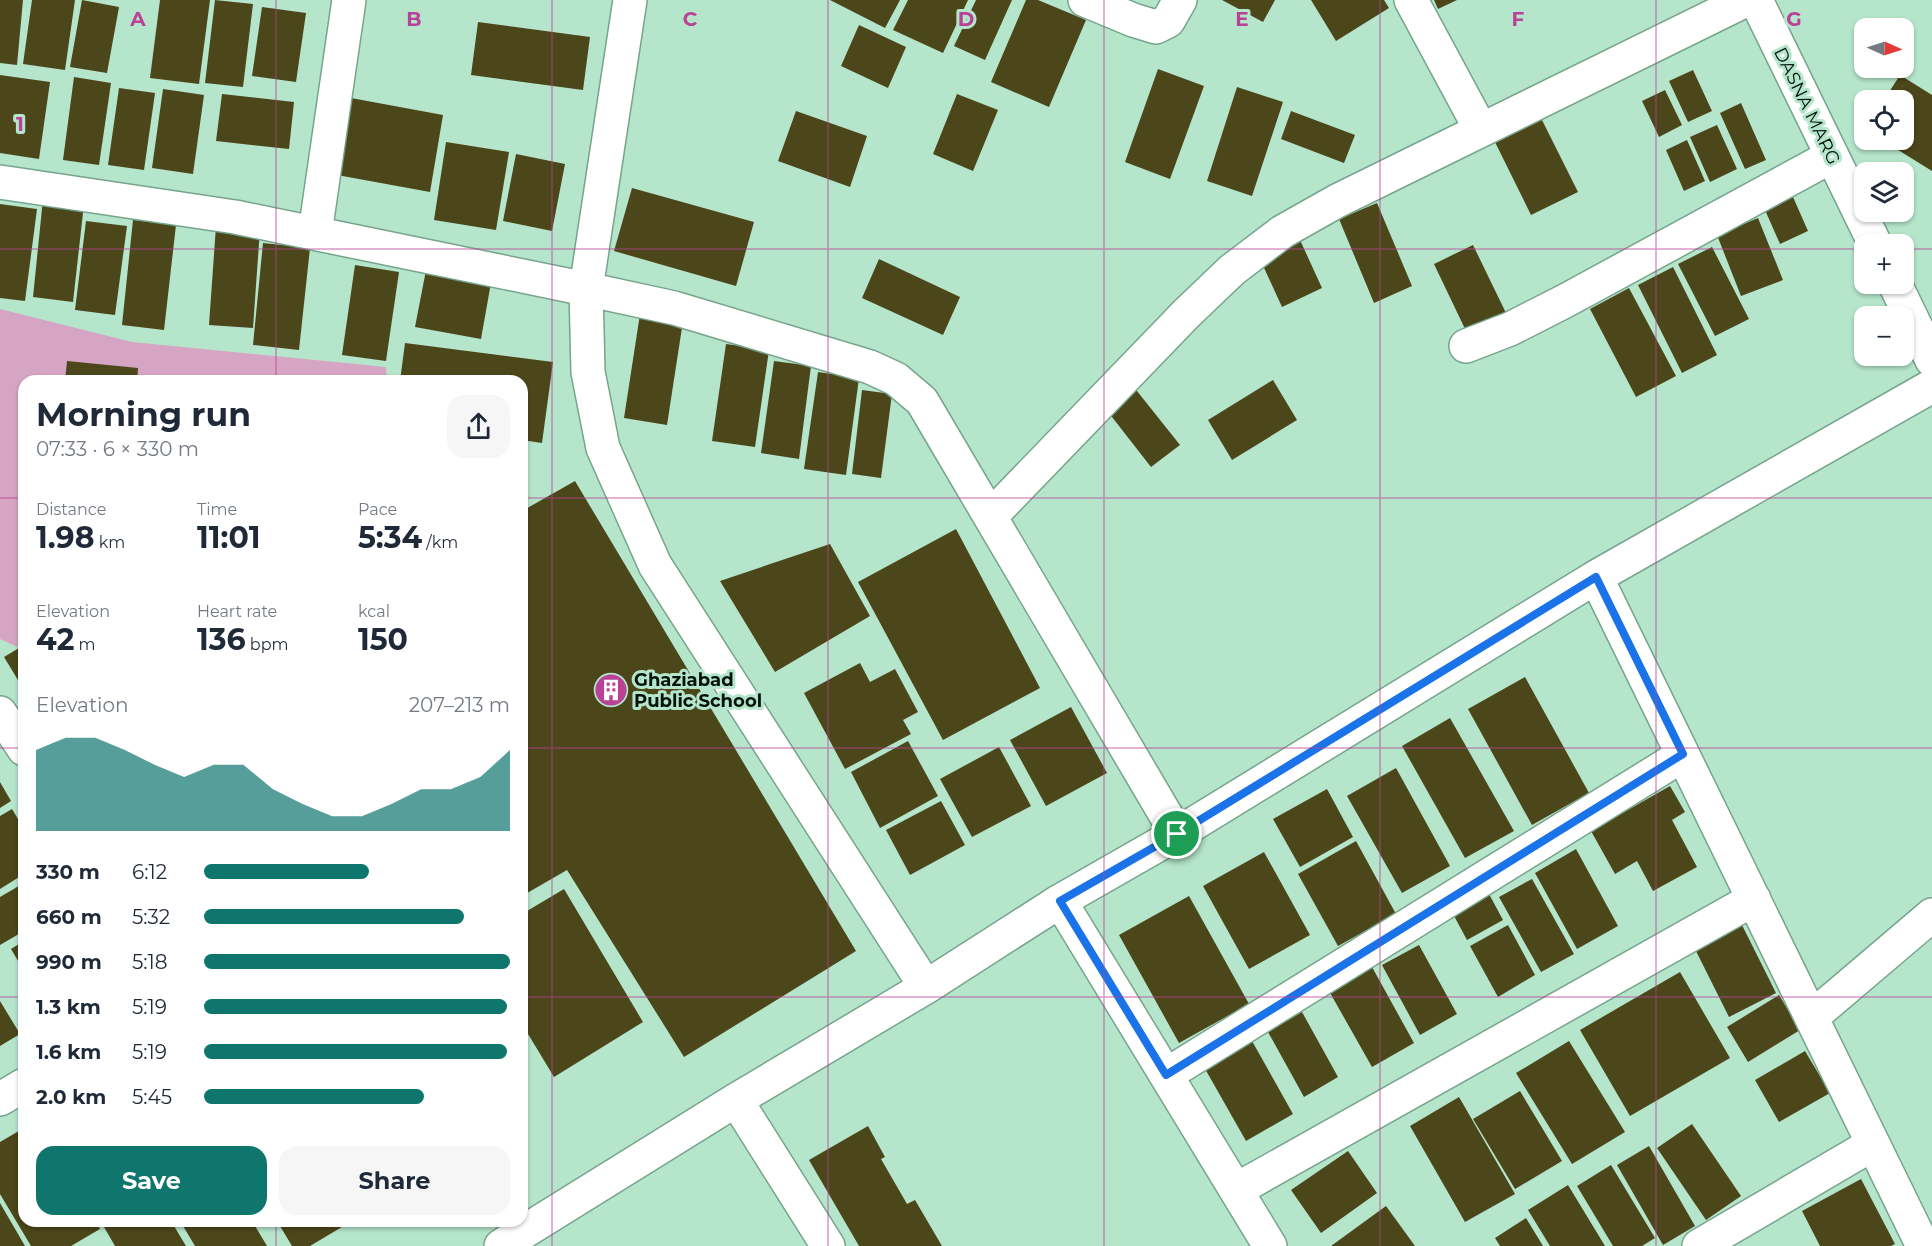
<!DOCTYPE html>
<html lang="en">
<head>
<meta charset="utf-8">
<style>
  body { margin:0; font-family:Montserrat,sans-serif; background:#f6f6f7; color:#1f2937; height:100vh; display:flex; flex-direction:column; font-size:22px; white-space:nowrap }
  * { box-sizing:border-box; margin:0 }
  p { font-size:20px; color:#747a83 }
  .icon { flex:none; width:33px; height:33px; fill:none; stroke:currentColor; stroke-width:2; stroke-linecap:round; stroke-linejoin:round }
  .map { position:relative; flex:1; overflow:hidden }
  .side { position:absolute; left:18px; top:375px; width:510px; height:852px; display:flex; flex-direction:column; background:#fff; border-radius:18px; box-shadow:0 2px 4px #0004 }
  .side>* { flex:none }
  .needle { width:39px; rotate:93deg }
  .fabs { position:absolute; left:1854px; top:18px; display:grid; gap:12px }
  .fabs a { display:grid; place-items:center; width:60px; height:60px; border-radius:12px; background:#fff; box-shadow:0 2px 4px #0004; font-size:30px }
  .pin { position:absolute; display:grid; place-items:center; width:51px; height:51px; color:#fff; margin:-26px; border:3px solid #fff; border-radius:50%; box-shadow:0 2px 6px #0007 }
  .round { display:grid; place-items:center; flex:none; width:63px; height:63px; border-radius:18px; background:#f6f6f7 }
  .summary { display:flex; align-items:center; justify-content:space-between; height:102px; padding:0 18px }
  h1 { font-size:33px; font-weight:700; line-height:45px }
  .stats { display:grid; grid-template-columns:repeat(3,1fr); gap:9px; height:102px; padding:6px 18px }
  .stats div { display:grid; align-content:center }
  .stats b { font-size:30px; font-weight:700 }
  .stats small { font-size:16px; font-weight:400 }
  .stats p { font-size:16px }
  .chart { height:168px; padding:12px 18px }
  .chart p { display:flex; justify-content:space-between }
  .chart svg { width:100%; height:108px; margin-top:6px; fill:#0f766e; opacity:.7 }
  .cta { display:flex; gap:12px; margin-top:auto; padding:12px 18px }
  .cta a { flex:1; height:69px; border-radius:18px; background:#0f766e; color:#fff; font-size:24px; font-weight:700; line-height:69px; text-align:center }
  .cta a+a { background:#f6f6f7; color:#1f2937 }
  ul { padding:0 18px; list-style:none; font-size:20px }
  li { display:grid; grid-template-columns:96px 72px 1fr; align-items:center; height:45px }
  li i { height:15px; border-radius:8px; background:#0f766e }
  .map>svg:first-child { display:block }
  .green { fill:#d6a5c4 }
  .building { fill:#4c461b }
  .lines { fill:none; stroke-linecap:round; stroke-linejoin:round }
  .minor-casing { stroke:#76a48c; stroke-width:36 }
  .tertiary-casing { stroke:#76a48c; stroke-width:36 }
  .minor { stroke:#fff; stroke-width:33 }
  .tertiary { stroke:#fff; stroke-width:33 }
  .route-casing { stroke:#fff; stroke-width:12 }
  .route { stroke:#1a73e8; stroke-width:8 }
  .grid { fill:none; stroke:#ba4296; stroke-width:1.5; stroke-opacity:0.55 }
  .labels { text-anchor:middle; stroke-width:6; stroke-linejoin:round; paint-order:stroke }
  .street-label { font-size:18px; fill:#02120a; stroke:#b5e5cb }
  .poi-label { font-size:18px; font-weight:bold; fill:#02120a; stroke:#b5e5cb; text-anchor:start }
  .grid-label { font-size:20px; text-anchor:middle; font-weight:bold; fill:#ba4296; stroke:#b5e5cb; stroke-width:6; stroke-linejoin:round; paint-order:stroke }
</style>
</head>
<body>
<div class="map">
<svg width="1932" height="1246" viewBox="0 0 1932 1246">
  <rect width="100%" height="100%" fill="#b5e5cb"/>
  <!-- green -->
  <path class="green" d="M0,309L132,342L386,367L387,381H24V650L0,639Z"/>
  <!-- building -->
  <path class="building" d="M0,0H23L17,65L0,63Z
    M32,0H75L65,70L23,64Z
    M82,0L119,7L107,73L70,67Z
    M160,0H210L199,84L150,78Z
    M215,0L253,4L243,87L205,83Z
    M830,0H900L885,28Z
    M908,0H968L943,53L893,30Z
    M976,0H1012L985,60L954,46Z
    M1026,0H1038L1086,20L1049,107L991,82Z
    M1222,0H1275L1263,22Z
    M1311,0H1384L1389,8L1336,41Z
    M1434,0H1457L1438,9Z
    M262,7L306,13L296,82L252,76Z
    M478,22L590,37L583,90L471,75Z
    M859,25L906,47L888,88L841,66Z
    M1158,69L1204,86L1170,179L1125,162Z
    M1693,70L1712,111L1688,122L1669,81Z
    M0,75L50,82L39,159L0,153Z
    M1900,75L1932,95V171L1882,140H1904V100H1884Z
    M74,77L111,83L99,165L63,160Z
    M1237,87L1283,102L1252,196L1207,181Z
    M119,88L155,93L144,170L108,165Z
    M163,89L204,95L193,174L152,168Z
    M1665,90L1682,125L1659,137L1642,101Z
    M222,94L294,102L289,149L216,141Z
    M957,94L998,110L973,171L933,154Z
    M351,98L443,115L430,192L337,175Z
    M1741,103L1766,160L1745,169L1720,113Z
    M796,111L867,136L850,187L778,161Z
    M1291,111L1355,135L1344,163L1281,139Z
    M1539,114L1578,192L1531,215L1493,138Z
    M1717,125L1737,169L1710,182L1690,137Z
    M1687,140L1705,181L1684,191L1666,150Z
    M446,142L509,152L496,230L434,220Z
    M516,154L565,164L552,231L503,221Z
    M632,188L754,222L736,286L614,251Z
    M1793,197L1808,231L1780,244L1765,210Z
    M43,199L84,204L73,302L33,297Z
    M1377,203L1412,286L1374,303L1339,219Z
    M0,204L37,209L25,301L0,298Z
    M1758,218L1783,280L1741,296L1717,235Z
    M133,220L176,225L164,330L122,325Z
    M86,221L127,226L115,315L75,310Z
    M216,226L260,229L253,328L209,325Z
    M1300,240L1322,288L1282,307L1260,259Z
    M263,243L310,248L299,350L253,345Z
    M1473,245L1506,313L1466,331L1434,264Z
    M1712,247L1749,319L1715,336L1678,264Z
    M879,259L960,297L943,335L862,298Z
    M355,265L399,272L386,361L342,355Z
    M427,265L492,277L481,339L415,327Z
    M1673,267L1717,355L1682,373L1638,285Z
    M1629,288L1676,376L1636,397L1590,309Z
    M640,314L683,321L667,425L624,418Z
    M405,343L553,362L542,443L522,440V381H400Z
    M726,344L769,350L755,447L712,441Z
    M67,361L138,368L137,381H65Z
    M774,361L811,366L799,459L761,453Z
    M818,372L859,378L846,475L804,469Z
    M1273,380L1297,420L1232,460L1208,420Z
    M1133,386L1180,445L1151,467L1105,408Z
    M862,390L892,394L881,478L852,474Z
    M575,481L856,951L684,1057L567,870L522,896V511Z
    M956,529L1040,688L943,740L858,582Z
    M830,544L870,616L775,672L720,581Z
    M24,645V690L4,657Z
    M860,663L870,682L895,669L918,712L903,720L911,734L845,769L804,693Z
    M1525,677L1589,793L1532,825L1468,709Z
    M1071,707L1107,773L1046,806L1010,740Z
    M1450,718L1514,831L1465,858L1402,746Z
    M908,741L938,796L880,828L851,772Z
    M999,747L1031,806L972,837L940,779Z
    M1396,768L1450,866L1402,893L1347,796Z
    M0,782L11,801L0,808Z
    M1670,786L1685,812L1672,820L1697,867L1653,891L1637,861L1615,874L1591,831Z
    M1327,789L1353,837L1300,867L1273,819Z
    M941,801L965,845L910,875L886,830Z
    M12,809L24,829V874L0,889V816Z
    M1356,841L1396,914L1338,946L1298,874Z
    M1576,849L1618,926L1577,949L1535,873Z
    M1264,852L1310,935L1249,969L1203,886Z
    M1532,879L1574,954L1541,972L1499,897Z
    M24,883V931L0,945V897Z
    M564,889L643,1022L554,1077L522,1024V914Z
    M1489,894L1503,920L1467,940L1453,914Z
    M1189,896L1249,1004L1179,1043L1119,935Z
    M1741,923L1776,993L1729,1017L1694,947Z
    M1508,925L1535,975L1498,997L1470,946Z
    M24,941V971L11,949Z
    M1419,945L1457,1014L1420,1035L1382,965Z
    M1372,967L1414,1043L1372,1067L1329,991Z
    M1680,972L1730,1058L1630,1116L1580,1030Z
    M1779,995L1800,1030L1748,1062L1727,1027Z
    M0,1001L20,1034L0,1046Z
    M1302,1012L1338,1077L1304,1097L1268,1032Z
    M1252,1041L1293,1114L1246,1141L1204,1067Z
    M1569,1041L1625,1132L1572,1164L1516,1073Z
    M1805,1051L1830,1093L1779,1122L1755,1080Z
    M1520,1091L1562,1161L1515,1189L1473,1119Z
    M1459,1097L1515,1194L1465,1222L1410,1126Z
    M1692,1124L1741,1196L1706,1220L1657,1148Z
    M868,1126L885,1157L881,1159L907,1204L915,1200L942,1246H859L809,1160Z
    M24,1128V1221H95L100,1229L71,1246H31L0,1194V1142Z
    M1649,1146L1695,1226L1663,1245L1617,1165Z
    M1348,1151L1377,1193L1321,1233L1291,1190Z
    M1611,1165L1655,1238L1642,1246H1613L1577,1186Z
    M1861,1179L1895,1244L1891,1246H1820L1802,1211Z
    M1568,1185L1605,1246H1550L1528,1210Z
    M0,1203L25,1246H0Z
    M1386,1206L1415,1246H1331Z
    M1526,1218L1543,1246H1500L1495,1238Z
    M113,1221H171L186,1246H115L104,1227Z
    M180,1221H252L267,1246H195Z
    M277,1221H352L310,1246H292Z"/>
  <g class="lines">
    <defs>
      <path id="minor" d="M630,0L586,289L588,372L603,448L655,565L926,987
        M1085,0L1133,20L1156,27L1168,21L1180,0
        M1411,0L1481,130
        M0,182L235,217L586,289L674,308L870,367L896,379L922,401L1177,834
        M315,233L349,0
        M1466,346L1510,329L1565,301L1832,156
        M991,516L1186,314L1232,270L1282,232L1337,201L1746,0
        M1596,577L1923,1246
        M0,713L24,749
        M1060,901L1270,1246
        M1812,1017L1932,915
        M1166,1075L1683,755
        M0,1099L24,1085
        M736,1100L828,1246
        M1236,1190L1754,899
        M501,1246L736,1100L926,987L1060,901L1177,834L1596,577L1932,386
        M1699,1246L1873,1144"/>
      <path id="tertiary" d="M1756,0L1875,244
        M1895,284L1932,360"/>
    </defs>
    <!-- minor casing -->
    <use href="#minor" class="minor-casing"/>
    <!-- tertiary casing -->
    <use href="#tertiary" class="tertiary-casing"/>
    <!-- minor -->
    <use href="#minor" class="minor"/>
    <!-- tertiary -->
    <use href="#tertiary" class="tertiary"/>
  </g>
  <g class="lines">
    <defs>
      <path id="route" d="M1596,577L1683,754L1166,1075L1060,901L1177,834Z"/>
    </defs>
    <!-- route casing -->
    <use href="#route" class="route-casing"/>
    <!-- route -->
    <use href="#route" class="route"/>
  </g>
  <!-- grid -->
  <path class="grid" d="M276,0V381M552,0V1246M828,0V1246M1104,0V1246M1380,0V1246M1656,0V1246M0,249H1864M1904,249H1932M0,498H24M522,498H1932M0,748H24M522,748H1932M0,997H24M522,997H1932M276,1221V1246"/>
  <!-- icons -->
  <defs>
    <symbol id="building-disc" viewBox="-11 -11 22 22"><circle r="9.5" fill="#ba4296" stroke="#b5e5cb"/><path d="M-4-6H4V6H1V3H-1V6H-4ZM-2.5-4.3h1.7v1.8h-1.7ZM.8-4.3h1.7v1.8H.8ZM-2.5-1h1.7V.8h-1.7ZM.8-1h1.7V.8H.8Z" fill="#fff"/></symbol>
  </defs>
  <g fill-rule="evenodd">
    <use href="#building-disc" x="592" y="671" width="38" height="38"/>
  </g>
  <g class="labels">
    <!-- street labels -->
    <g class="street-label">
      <text transform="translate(1807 106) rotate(64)" y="6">DASNA MARG</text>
    </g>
    <!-- poi labels -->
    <g class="poi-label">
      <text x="634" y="686">Ghaziabad<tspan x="634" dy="21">Public School</tspan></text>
    </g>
  </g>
  <g class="grid-label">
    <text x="138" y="26">A</text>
    <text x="414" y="26">B</text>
    <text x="690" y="26">C</text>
    <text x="966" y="26">D</text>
    <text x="1242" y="26">E</text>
    <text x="1518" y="26">F</text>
    <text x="1794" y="26">G</text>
    <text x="20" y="131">1</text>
  </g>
</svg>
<div class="fabs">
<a><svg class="needle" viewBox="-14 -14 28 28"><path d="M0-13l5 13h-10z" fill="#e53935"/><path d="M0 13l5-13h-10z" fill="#747a83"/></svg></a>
<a><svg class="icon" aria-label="locate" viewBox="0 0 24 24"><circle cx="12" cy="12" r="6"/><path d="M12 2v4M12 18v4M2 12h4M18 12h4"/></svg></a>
<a><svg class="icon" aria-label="layers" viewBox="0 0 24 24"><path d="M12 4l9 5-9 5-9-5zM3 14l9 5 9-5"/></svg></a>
<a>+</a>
<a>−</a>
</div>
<div class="pin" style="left:1177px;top:834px;background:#1e9e55"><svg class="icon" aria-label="arrive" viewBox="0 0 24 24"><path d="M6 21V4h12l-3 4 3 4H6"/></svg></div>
<section class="side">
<div class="summary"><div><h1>Morning run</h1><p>07:33 · 6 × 330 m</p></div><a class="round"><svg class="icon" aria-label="share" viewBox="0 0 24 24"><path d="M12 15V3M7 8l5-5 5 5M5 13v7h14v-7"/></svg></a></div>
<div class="stats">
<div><p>Distance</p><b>1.98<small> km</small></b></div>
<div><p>Time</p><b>11:01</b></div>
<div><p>Pace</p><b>5:34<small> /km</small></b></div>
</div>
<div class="stats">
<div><p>Elevation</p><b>42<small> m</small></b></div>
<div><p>Heart rate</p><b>136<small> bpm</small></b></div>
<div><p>kcal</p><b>150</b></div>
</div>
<div class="chart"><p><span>Elevation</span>207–213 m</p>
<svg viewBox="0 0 160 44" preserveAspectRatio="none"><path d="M0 44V11L10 6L20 6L30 11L40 17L50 22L60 17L70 17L80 27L90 33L100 38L110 38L120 33L130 27L140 27L150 22L160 11V44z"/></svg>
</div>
<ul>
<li><b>330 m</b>6:12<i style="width:54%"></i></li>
<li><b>660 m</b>5:32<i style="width:85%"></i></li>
<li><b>990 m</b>5:18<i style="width:100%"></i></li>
<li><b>1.3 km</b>5:19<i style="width:99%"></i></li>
<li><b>1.6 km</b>5:19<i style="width:99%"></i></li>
<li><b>2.0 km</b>5:45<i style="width:72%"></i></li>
</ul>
<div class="cta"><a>Save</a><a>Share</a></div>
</section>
</div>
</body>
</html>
